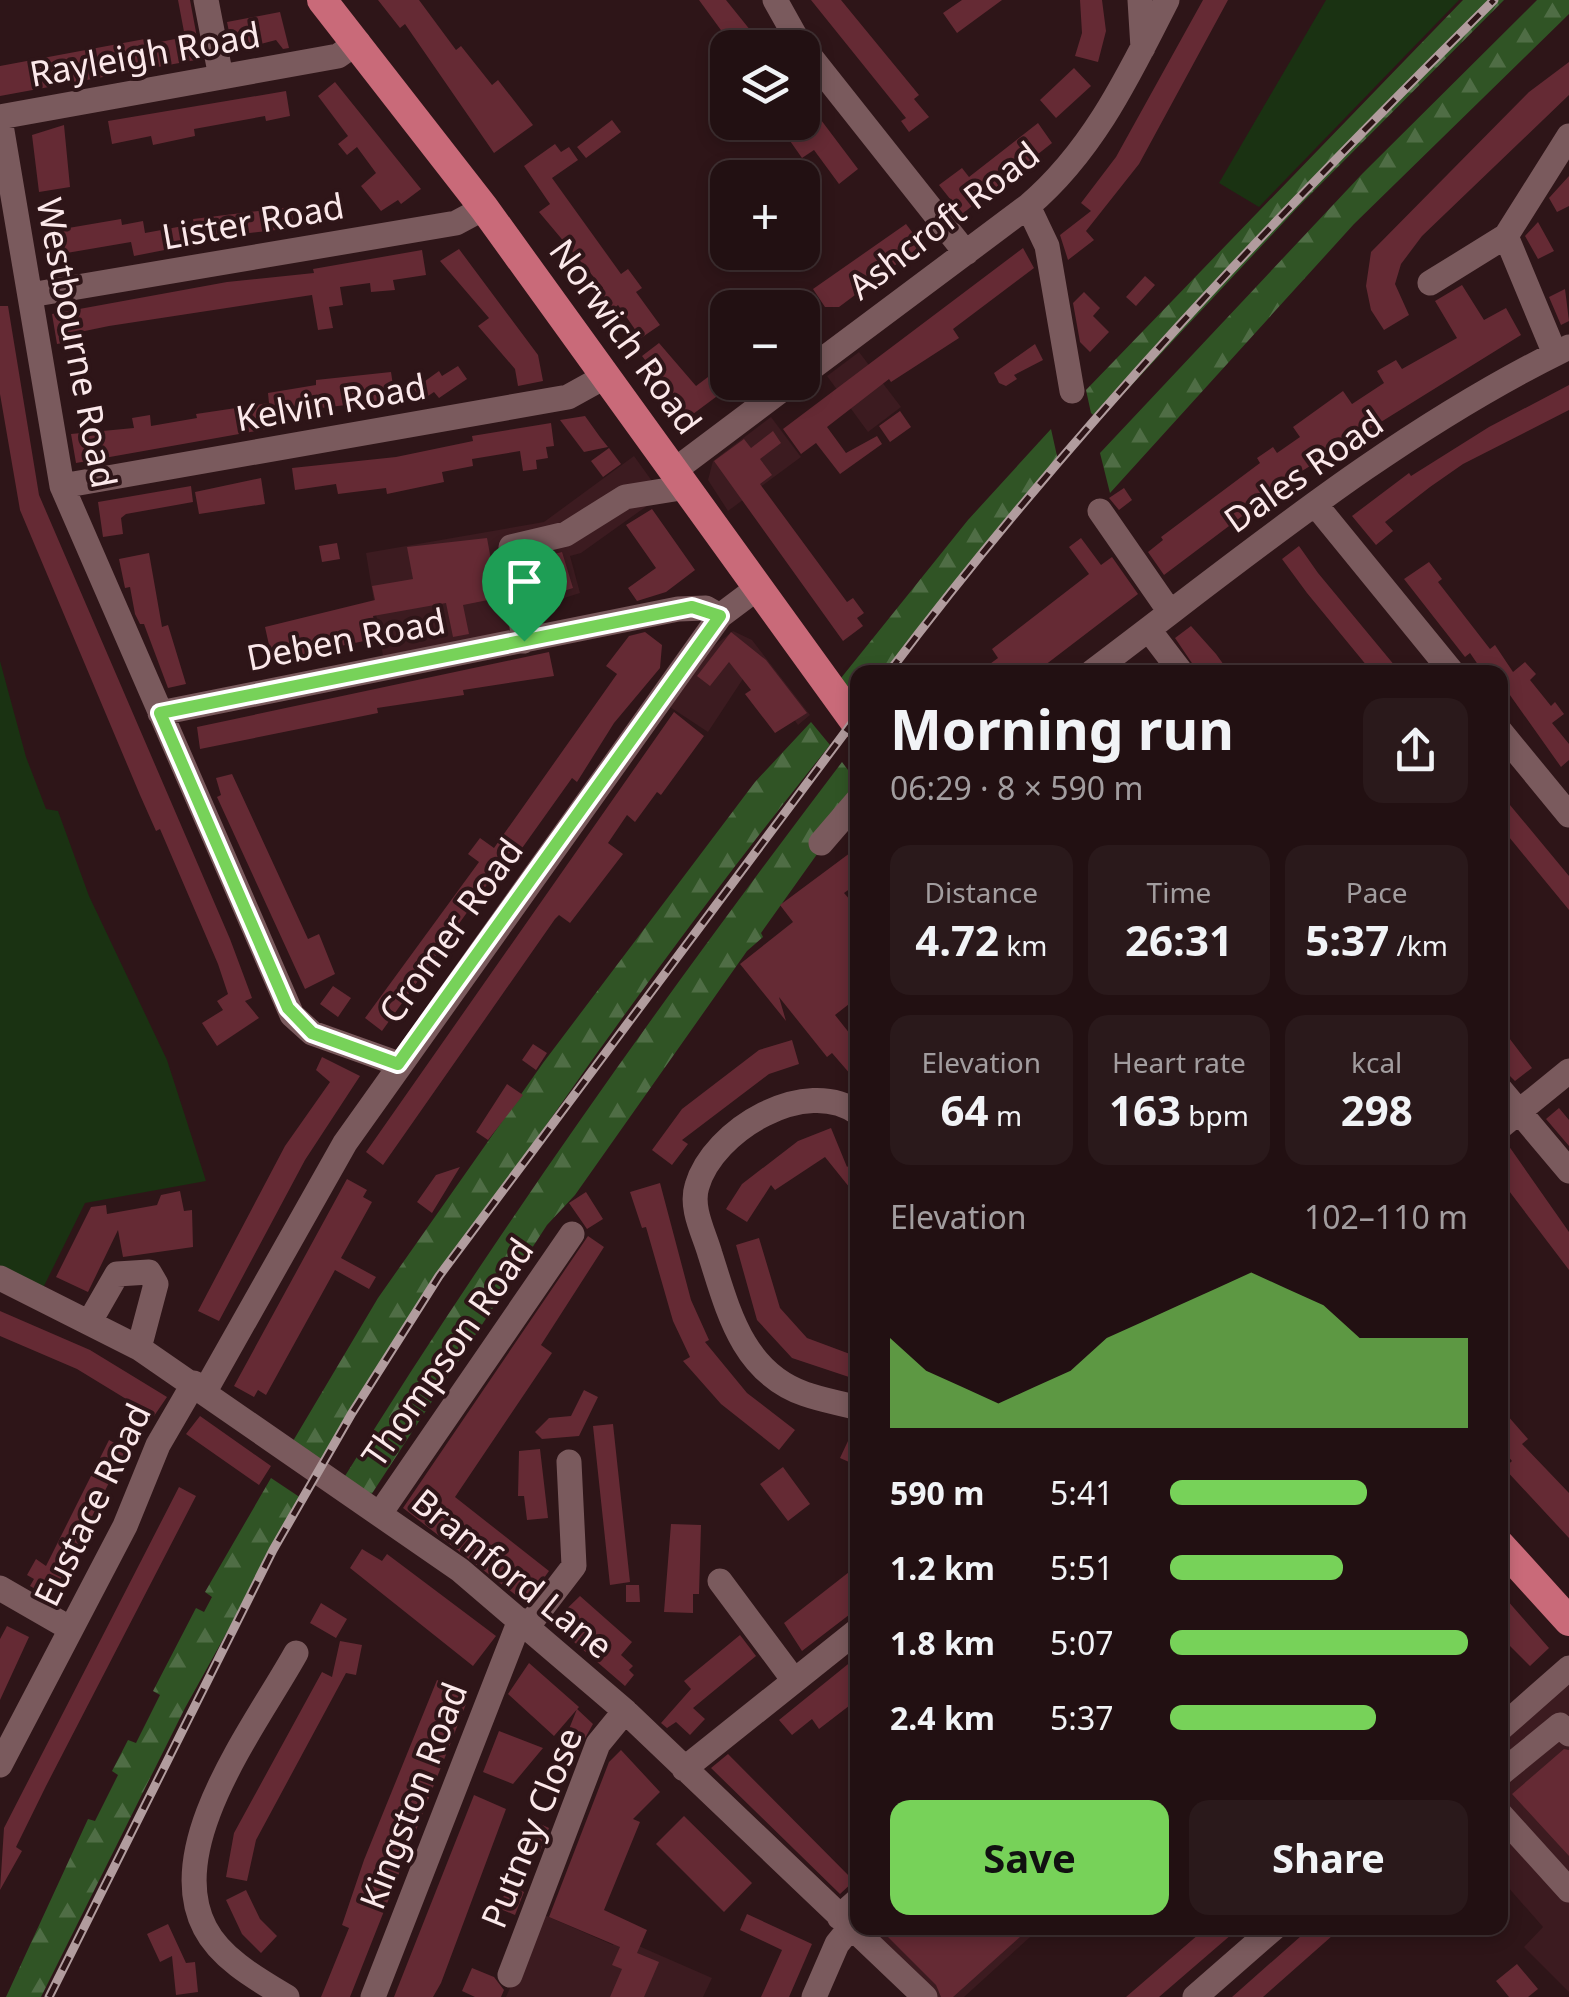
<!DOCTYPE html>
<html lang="en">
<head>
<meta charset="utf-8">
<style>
  body { margin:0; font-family:"Noto Sans",sans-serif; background:#2a191b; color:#f1f3f6; height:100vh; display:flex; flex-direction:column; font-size:38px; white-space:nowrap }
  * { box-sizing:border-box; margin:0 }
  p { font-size:32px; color:#a29d9f }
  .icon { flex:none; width:55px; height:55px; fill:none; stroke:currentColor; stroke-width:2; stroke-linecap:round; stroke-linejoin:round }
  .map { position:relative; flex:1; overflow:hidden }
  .sheet { position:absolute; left:850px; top:665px; width:658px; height:1270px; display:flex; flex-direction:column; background:#221012; border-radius:20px; box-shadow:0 5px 15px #0003,0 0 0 2px #3f3032 }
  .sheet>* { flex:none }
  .buttons { position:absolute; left:710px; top:30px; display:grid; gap:20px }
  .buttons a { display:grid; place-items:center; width:110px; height:110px; border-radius:20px; background:#221012; box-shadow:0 5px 15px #0003,0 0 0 2px #3f3032; font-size:50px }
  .pin { position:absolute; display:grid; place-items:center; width:85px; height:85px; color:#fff; margin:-102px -42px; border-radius:50% 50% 50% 0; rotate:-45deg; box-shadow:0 0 10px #0007 }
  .pin .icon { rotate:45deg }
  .round { display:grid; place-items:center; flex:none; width:105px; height:105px; border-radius:20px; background:#2a191b }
  .overview { display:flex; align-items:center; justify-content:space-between; height:170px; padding:0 40px }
  h1 { font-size:55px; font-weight:700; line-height:75px }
  .stats { display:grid; grid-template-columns:repeat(3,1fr); gap:15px; height:170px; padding:10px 40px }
  .stats div { display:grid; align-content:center; border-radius:20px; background:#2a191b; text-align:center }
  .stats b { font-size:42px; font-weight:700 }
  .stats small { font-size:28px; font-weight:400 }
  .stats p { font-size:28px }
  .chart { height:280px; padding:20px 40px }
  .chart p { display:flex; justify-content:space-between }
  .chart svg { width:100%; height:180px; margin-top:10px; fill:#77d259; opacity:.7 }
  .cta { display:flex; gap:20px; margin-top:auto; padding:20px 40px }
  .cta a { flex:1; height:115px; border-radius:20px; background:#77d259; color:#111; font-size:40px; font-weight:700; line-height:115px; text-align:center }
  .cta a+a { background:#2a191b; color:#f1f3f6 }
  ul { padding:0 40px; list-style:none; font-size:32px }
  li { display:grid; grid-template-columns:160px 120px 1fr; align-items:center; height:75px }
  li i { height:25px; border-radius:12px; background:#77d259 }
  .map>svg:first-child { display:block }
  .built { fill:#3c1b20 }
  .forest { fill:url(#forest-firs) }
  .garden { fill:#1a3212 }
  .building { fill:#652a34 }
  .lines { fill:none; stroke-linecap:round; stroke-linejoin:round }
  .minor { stroke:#7a5a5d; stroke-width:25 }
  .major { stroke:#c96a79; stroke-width:30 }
  .rail-casing { stroke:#b19c9e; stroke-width:9 }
  .rail { stroke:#2e1518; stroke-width:5; stroke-dasharray:15; stroke-linecap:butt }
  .route-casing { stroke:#fff; stroke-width:20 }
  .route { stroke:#77d259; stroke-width:12 }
  .labels { text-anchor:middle; stroke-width:8; stroke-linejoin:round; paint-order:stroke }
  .street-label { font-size:35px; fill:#fbe8ea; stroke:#2e1518 }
</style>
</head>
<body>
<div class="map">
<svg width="1569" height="1997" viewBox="0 0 1569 1997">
  <defs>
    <pattern id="forest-firs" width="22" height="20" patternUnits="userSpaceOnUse" patternTransform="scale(2.5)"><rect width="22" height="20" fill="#305425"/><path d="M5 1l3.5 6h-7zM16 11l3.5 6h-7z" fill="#4f6d45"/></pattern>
  </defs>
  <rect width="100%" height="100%" fill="#2e1518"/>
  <!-- built -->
  <path class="built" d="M859,352L901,407L868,432L827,376Z
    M771,417L801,457L728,511L708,480L713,461Z
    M634,456L667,502L651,503L581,553L570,556L580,593L526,610L530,627L383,656L366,553L544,522Z
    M733,631L752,640L810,715L798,725L754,662L708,732L670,707L714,646Z
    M1569,1675V1992L1524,1947L1543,1927L1500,1878V1736Z
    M542,1914L613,1945L618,1937L712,1978L703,1997H506Z
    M857,1927L1040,1928L964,1997H927Z"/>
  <!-- forest -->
  <path class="forest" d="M1463,0H1504L1297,208L1099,420L1091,413L1086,390Z
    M1537,0H1569V14L1354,224L1110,493L1100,453L1363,173Z
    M1051,429L1059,465L886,672H858L857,710L837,683L968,520Z
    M811,722L830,745C646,974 480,1214 323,1462L293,1441L378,1298L543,1063L755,782Z
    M842,762L857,782V798L761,933L763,937L747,951L575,1195L547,1225L371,1495L345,1476C498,1229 666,994 842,762Z
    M271,1478L301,1498L185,1708L41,1997H6L88,1819L95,1821L118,1775L112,1771L128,1740L136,1743L160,1695L153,1691L196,1608L204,1612L212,1597L205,1592Z"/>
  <!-- garden -->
  <path class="garden" d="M1326,0H1459L1259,207L1219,183Z
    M0,661L26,757L46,809L58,811L89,896L167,1060L206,1181L85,1203L43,1288L0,1267Z"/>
  <!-- building -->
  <path class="building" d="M178,0H190L201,59L0,96V66L150,38V44L185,37Z
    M378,0H419L456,50L461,46L492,85L498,80L533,125L494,153L405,24L400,28Z
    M699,0H726L755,36L734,48Z
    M811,0H841L919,95L914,99L929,117L909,132L901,121L906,118Z
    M962,0H1002L957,33L943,13Z
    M1080,0H1102L1106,31L1098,62L1075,56L1082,33Z
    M1203,0H1228L1139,164L1086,231L1094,240L1068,260L1060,235L1091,211L1081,203L1116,157Z
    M280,12L289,48L283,49L276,40L233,51L227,22Z
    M1569,62V95L1422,236L1401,264L1395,284L1409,315L1384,330L1371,310L1366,286L1371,252L1529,92Z
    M1074,68L1091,86L1056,118L1040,100Z
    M335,82L421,189L401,204L398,200L381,211L361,186L376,173L357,147L347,155L338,144L348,136L318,96Z
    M286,91L290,116L266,121L265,116L194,129L195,136L153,145L151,136L112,144L108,121Z
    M802,106L813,120L818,116L858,169L839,184L814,150L802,158L788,138L793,135L785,122H802Z
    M612,120L621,132L586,158L577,147Z
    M1038,123L1052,143L962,214L939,185L962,168L969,177Z
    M64,125L70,187L39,192L32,135Z
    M555,144L561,152L569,147L578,160L552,178L621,274L628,269L642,288L636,292L660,325L641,338L618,305L612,310L598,291L603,288L539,212L550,204L524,166Z
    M1569,176V206L1557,212L1549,198Z
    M291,207L294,228L189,240L190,245L134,256L131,242L49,256L45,232L121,219L122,225L143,221L145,233L194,224L193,219Z
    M1538,222L1554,251L1538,259L1525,236Z
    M906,224L922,245L839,307H825L813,289Z
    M1023,248L1034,268L953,329L959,338L891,382L889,379L827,427L846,453L877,436L882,444L840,474L816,443L801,454L783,429Z
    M459,249L538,355L543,381L518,386L515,369L478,326L489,318L440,261Z
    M422,250L426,275L393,280L395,290L371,292L370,283L340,287L343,305L329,307L333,328L318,330L312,295L109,326L75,333L77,340L57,344L52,314L227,282L314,273L313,269Z
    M1145,276L1155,285L1136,306L1126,297Z
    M1462,285L1484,320L1506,308L1521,335L1302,471L1164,575L1148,552L1163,540L1161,537L1260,463L1257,458L1273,447L1277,453L1300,437L1293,427L1343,391L1352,404L1384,383L1377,371L1396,360L1402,369L1457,338L1435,301Z
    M1565,289L1569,321L1561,325L1549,297Z
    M1084,292L1100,308L1093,316L1109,332L1090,352L1080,342L1073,303Z
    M0,306H8L39,495L230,939L252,998L245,1001L259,1018L217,1046L202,1023L223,1010L217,1001L228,994L218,964L160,829L156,831L140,795L20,510L0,394Z
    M659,343L696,386L728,362V388L689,417L642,356Z
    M1035,344L1043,360L1014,375L1017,379L1006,386L999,383L994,373Z
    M458,366L467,379L439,398L434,392L422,400L414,389L439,371L442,376Z
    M391,372L395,399L297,411L298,417L266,422L267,429L76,463L71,434L134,428L132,418L150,415L151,426L197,418L196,414L269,403L268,393L316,385V380Z
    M1569,385V410L1463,464L1430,487L1385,522L1393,531L1376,545L1352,516L1409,473L1411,476L1489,427Z
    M900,411L911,427L890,442L879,426Z
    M585,416L600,437L608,447L584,452L560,420Z
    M551,423L554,446L546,447L548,458L536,460L537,469L523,471L520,451L472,459L473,466L442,472L444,482L387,494L386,488L338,494L336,484L295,490L292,468L396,457L473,441L472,436Z
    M773,431L781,443L760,459L772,475L760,484L847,602L853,598L864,613L857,618L863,626L843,641L714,461L744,439L751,448Z
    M609,448L621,464L603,477L591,461Z
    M261,478L265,504L199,514L195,492Z
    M191,486L193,502L126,514L121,518L123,534L103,537L98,502Z
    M1124,488L1132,500L1119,510L1109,498Z
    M652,509L695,570L666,592L637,601L628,588L656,568L626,525Z
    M487,538L498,598L463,605L469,634L453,637L446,603L373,616L378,638L336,647L337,651L273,663L265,627L375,600L372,586L413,579L407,547Z
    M1081,538L1101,565L1112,557L1138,594L1036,672H979L998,658L992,649L1089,574L1069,547Z
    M337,543L340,559L322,562L319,546Z
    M1299,546L1318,573L1400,672H1372L1307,593L1282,559Z
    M562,552L573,588L542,598L530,560Z
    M149,553L162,627L168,625L186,684L168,688L144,624H140L135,614L130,587L125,588L119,559Z
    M1429,562L1442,579L1438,582L1490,649L1495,645L1513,672L1525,662L1536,674L1530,680L1551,706L1555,702L1564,714L1552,723L1569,744V760L1561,767L1500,681V672H1483L1470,653L1465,657L1404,579Z
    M1191,626L1216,654L1229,672H1198L1175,638Z
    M645,632L662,645L660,668L614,723L577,782L572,778L520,851L514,847L382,1031L365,1018L479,862L468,854L480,838L494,848L617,674L606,666L629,636Z
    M731,632L766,660L807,713L775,733L745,694L751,690L729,662L710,686L697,676Z
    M549,652L554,676L463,690L464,695L377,708L378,713L200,749L197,727Z
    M674,712L704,736L661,795L657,792L635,822L627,815L608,843L623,854L570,923L559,915L555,919L383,1165L366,1152Z
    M232,774L308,939L319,934L335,974L305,989L217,797L221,795L216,778Z
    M1500,793L1569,876V910L1500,826Z
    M858,847V883L844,893L858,909V927L848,934L858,947V997L835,1015L858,1044V1083L832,1053L827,1057L779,997L786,1021L740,964L793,922L780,905Z
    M333,986L351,998L338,1017L320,1004Z
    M1500,1026L1532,1068L1515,1081L1500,1066Z
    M792,1040L799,1064L769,1074L682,1140L688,1144L672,1165L652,1150L682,1109L759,1050Z
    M533,1044L547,1053L536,1070L522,1060Z
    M322,1057L360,1076L305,1160L219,1321L198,1311L285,1146L330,1082L316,1070Z
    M507,1084L523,1095L488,1140L476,1132Z
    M1559,1108L1569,1120V1146L1546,1119Z
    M831,1128L847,1167L858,1158V1198L825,1157L775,1190L771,1185L747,1222L726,1209L742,1184L798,1141Z
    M1506,1142L1569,1232V1270L1500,1179V1143Z
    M460,1167L432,1213L417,1202L436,1175Z
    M347,1179L367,1190L363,1197L372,1202L341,1258L376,1277L369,1289L335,1270L266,1395L258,1390L254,1397L234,1386Z
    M660,1183L691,1300L709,1340L705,1342L747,1393L795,1430L779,1450L721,1404L683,1361L690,1357L673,1321L646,1227L642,1228L630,1192Z
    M180,1191L184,1211L192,1210L193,1247L123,1257L118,1230L88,1292L56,1277L91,1207L106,1205L107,1214L157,1205L161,1195Z
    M586,1192L603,1219L587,1229L569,1203Z
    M588,1236L604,1247L541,1345L552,1353L455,1497L549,1571L526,1603L403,1508Z
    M759,1238L780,1308L807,1338L858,1357V1380L792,1358L757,1320L736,1245Z
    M0,1311L90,1350L167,1397L154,1416L77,1369L0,1336Z
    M584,1390L598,1397L579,1436L542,1439L535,1432L549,1418L571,1416Z
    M1500,1407L1528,1439L1522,1444L1569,1493V1538L1504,1468L1512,1461L1500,1447Z
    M200,1416L271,1466L259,1485L186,1434Z
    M613,1424L630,1582L610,1585L593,1426Z
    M856,1424H858V1466L840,1458Z
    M109,1440L126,1449L51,1598L30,1586L34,1579L27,1575L36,1559L46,1566Z
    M540,1449L548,1518L527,1520L524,1496H518L519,1451Z
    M783,1467L810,1504L788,1521L760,1484Z
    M179,1487L196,1496L46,1786L16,1847L22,1851L0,1890L4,1828Z
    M671,1524L701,1525L699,1594H693V1613L664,1612Z
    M362,1549L382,1561L387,1554L496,1636L473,1666L350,1568Z
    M858,1565V1608L802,1651L784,1623Z
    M626,1585H639L640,1602H626Z
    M1500,1592L1549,1648L1530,1666L1508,1644L1500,1652Z
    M580,1596L632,1642L621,1655L633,1666L629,1670L634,1675L625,1686L552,1623Z
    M321,1603L347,1619L336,1638L310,1623Z
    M7,1626L29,1637L0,1700V1639Z
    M740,1635L756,1656L693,1708L705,1719L690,1735L676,1722L667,1728L661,1723L691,1689L684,1681Z
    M340,1641L362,1645L356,1675L346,1673L256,1840L247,1881L226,1877L234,1833L322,1672L332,1677Z
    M858,1656V1699L819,1729L812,1719L792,1735L779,1720Z
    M529,1663L579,1707L554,1736L508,1694Z
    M437,1680L468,1693V1699L350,1997H321L349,1928L342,1925L364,1860Z
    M577,1709L593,1724L578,1751L565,1739Z
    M499,1731L543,1748L513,1784L483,1772Z
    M1564,1749L1569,1750V1856L1512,1794Z
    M621,1750L660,1792L633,1819L640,1822L604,1910L647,1930L637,1953L659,1962L644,1997H610L622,1969L612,1965L620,1947L549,1917L609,1762Z
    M728,1754L854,1881L840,1894L711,1768Z
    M474,1795L506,1809L441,1983L433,1997H394Z
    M684,1816L752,1883L724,1912L656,1844Z
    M536,1822L549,1828L540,1852L526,1845Z
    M509,1885L524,1892L515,1915L498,1908Z
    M246,1890L260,1919L277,1936L261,1953L242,1934L226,1900Z
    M747,1914L812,1944L789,1997H761L782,1950L740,1930Z
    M168,1924L186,1963L195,1962L198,1992L176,1995L172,1956L160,1962L147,1934Z
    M879,1928H1030L953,1997H941L936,1985Z
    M1206,1928H1239L1159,1997H1126Z
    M1310,1928H1341L1263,1997H1232Z
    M1517,1964L1538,1989L1528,1997H1509L1496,1981Z
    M472,1968L494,1977L504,1990L501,1997H475L462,1991Z"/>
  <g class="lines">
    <!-- minor -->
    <path class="minor" d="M206,0L221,77
      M775,0L798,41L966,253
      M1140,0L1143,48
      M0,117L338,56L358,42
      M0,119L62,486L292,1015L312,1033L399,1064
      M1028,206L1047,246L1072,391
      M1430,283L1506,236
      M30,295L456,223L484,208
      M1555,354L1506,236L1569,136
      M802,375L1028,206C1093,151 1129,75 1167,0
      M675,470L792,382
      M62,486L568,397L606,376
      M1315,504L1452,672
      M1100,511L1170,612
      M1149,630L1181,672
      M524,641L511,547L566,534L625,497L687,487
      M1092,672C1245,557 1396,431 1569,347
      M160,713L678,609L706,608L720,616
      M1500,731L1569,815
      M821,843L858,800
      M1500,1089L1569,1171
      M858,1113C806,1075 713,1130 697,1186C690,1208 704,1233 710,1254C728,1310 742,1372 805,1394C822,1400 840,1403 858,1408
      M1500,1127L1569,1071
      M0,1278L139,1348L460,1570L625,1711L925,1997
      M90,1321L117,1274L149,1272L156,1284L139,1348
      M205,1391L345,1143L720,616L756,589
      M381,1512L572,1234
      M720,1581L793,1679
      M0,1588L71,1629
      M528,1626L574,1566L569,1462
      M1500,1729L1569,1668
      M0,1765L125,1526L158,1445L194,1383
      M684,1769L858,1630
      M1500,1774L1560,1725L1569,1734
      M1500,1814L1569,1890
      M839,1917L858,1900
      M510,1975L598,1744L625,1711
      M287,1997C257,1979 221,1959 205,1928C162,1846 256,1725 296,1653
      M373,1997L520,1620
      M814,1997L837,1944L850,1928
      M1195,1997L1274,1928"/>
    <!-- major -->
    <path class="major" d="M322,0L484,208L858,726
      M1500,1545L1569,1621"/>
    <defs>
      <path id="rail" d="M889,672C1071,431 1280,212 1494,0
        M49,1997L273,1550L352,1413L439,1276L858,715"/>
    </defs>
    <!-- rail casing -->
    <use href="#rail" class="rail-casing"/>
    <!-- rail -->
    <use href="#rail" class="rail"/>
  </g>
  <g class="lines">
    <defs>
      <path id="route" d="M692,607L720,616L398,1064L312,1033L288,1008L160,713Z"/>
    </defs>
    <!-- route casing -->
    <use href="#route" class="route-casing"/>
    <!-- route -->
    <use href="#route" class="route"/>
  </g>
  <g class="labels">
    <!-- street labels -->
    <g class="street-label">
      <text transform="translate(145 55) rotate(-10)" y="12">Rayleigh Road</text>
      <text transform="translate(944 221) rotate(-38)" y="12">Ashcroft Road</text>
      <text transform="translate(253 222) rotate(-10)" y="12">Lister Road</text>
      <text transform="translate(625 337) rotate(54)" y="12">Norwich Road</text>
      <text transform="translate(76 343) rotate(79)" y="12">Westbourne Road</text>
      <text transform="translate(331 403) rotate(-10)" y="12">Kelvin Road</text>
      <text transform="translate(1304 472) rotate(-35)" y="12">Dales Road</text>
      <text transform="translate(346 640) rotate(-11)" y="12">Deben Road</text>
      <text transform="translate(451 931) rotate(-54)" y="12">Cromer Road</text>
      <text transform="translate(448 1353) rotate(-55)" y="12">Thompson Road</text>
      <text transform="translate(93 1505) rotate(-64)" y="12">Eustace Road</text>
      <text transform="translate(512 1574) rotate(39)" y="12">Bramford Lane</text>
      <text transform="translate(414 1796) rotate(-69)" y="12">Kingston Road</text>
      <text transform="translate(532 1828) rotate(-68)" y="12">Putney Close</text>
    </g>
  </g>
</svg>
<div class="buttons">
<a><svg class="icon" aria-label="layers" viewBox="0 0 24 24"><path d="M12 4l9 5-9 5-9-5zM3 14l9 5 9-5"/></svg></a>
<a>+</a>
<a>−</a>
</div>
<div class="pin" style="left:524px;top:641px;background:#1e9e55"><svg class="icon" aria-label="arrive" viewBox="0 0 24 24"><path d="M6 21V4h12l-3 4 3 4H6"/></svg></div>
<section class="sheet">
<div class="overview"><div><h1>Morning run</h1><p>06:29 · 8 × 590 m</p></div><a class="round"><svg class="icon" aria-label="share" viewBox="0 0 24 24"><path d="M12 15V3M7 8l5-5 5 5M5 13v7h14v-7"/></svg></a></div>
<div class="stats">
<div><p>Distance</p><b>4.72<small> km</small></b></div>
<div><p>Time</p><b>26:31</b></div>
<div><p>Pace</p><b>5:37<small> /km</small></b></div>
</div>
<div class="stats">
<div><p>Elevation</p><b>64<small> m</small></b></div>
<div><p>Heart rate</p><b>163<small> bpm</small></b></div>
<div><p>kcal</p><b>298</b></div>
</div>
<div class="chart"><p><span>Elevation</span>102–110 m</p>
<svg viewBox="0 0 160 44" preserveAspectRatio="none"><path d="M0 44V22L10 30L20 34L30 38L40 34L50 30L60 22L70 18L80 14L90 10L100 6L110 10L120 14L130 22L140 22L150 22L160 22V44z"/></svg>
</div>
<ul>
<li><b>590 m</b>5:41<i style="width:66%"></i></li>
<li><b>1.2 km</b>5:51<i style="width:58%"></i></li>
<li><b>1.8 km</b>5:07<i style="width:100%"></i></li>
<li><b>2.4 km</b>5:37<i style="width:69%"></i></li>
</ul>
<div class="cta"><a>Save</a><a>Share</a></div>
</section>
</div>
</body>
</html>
